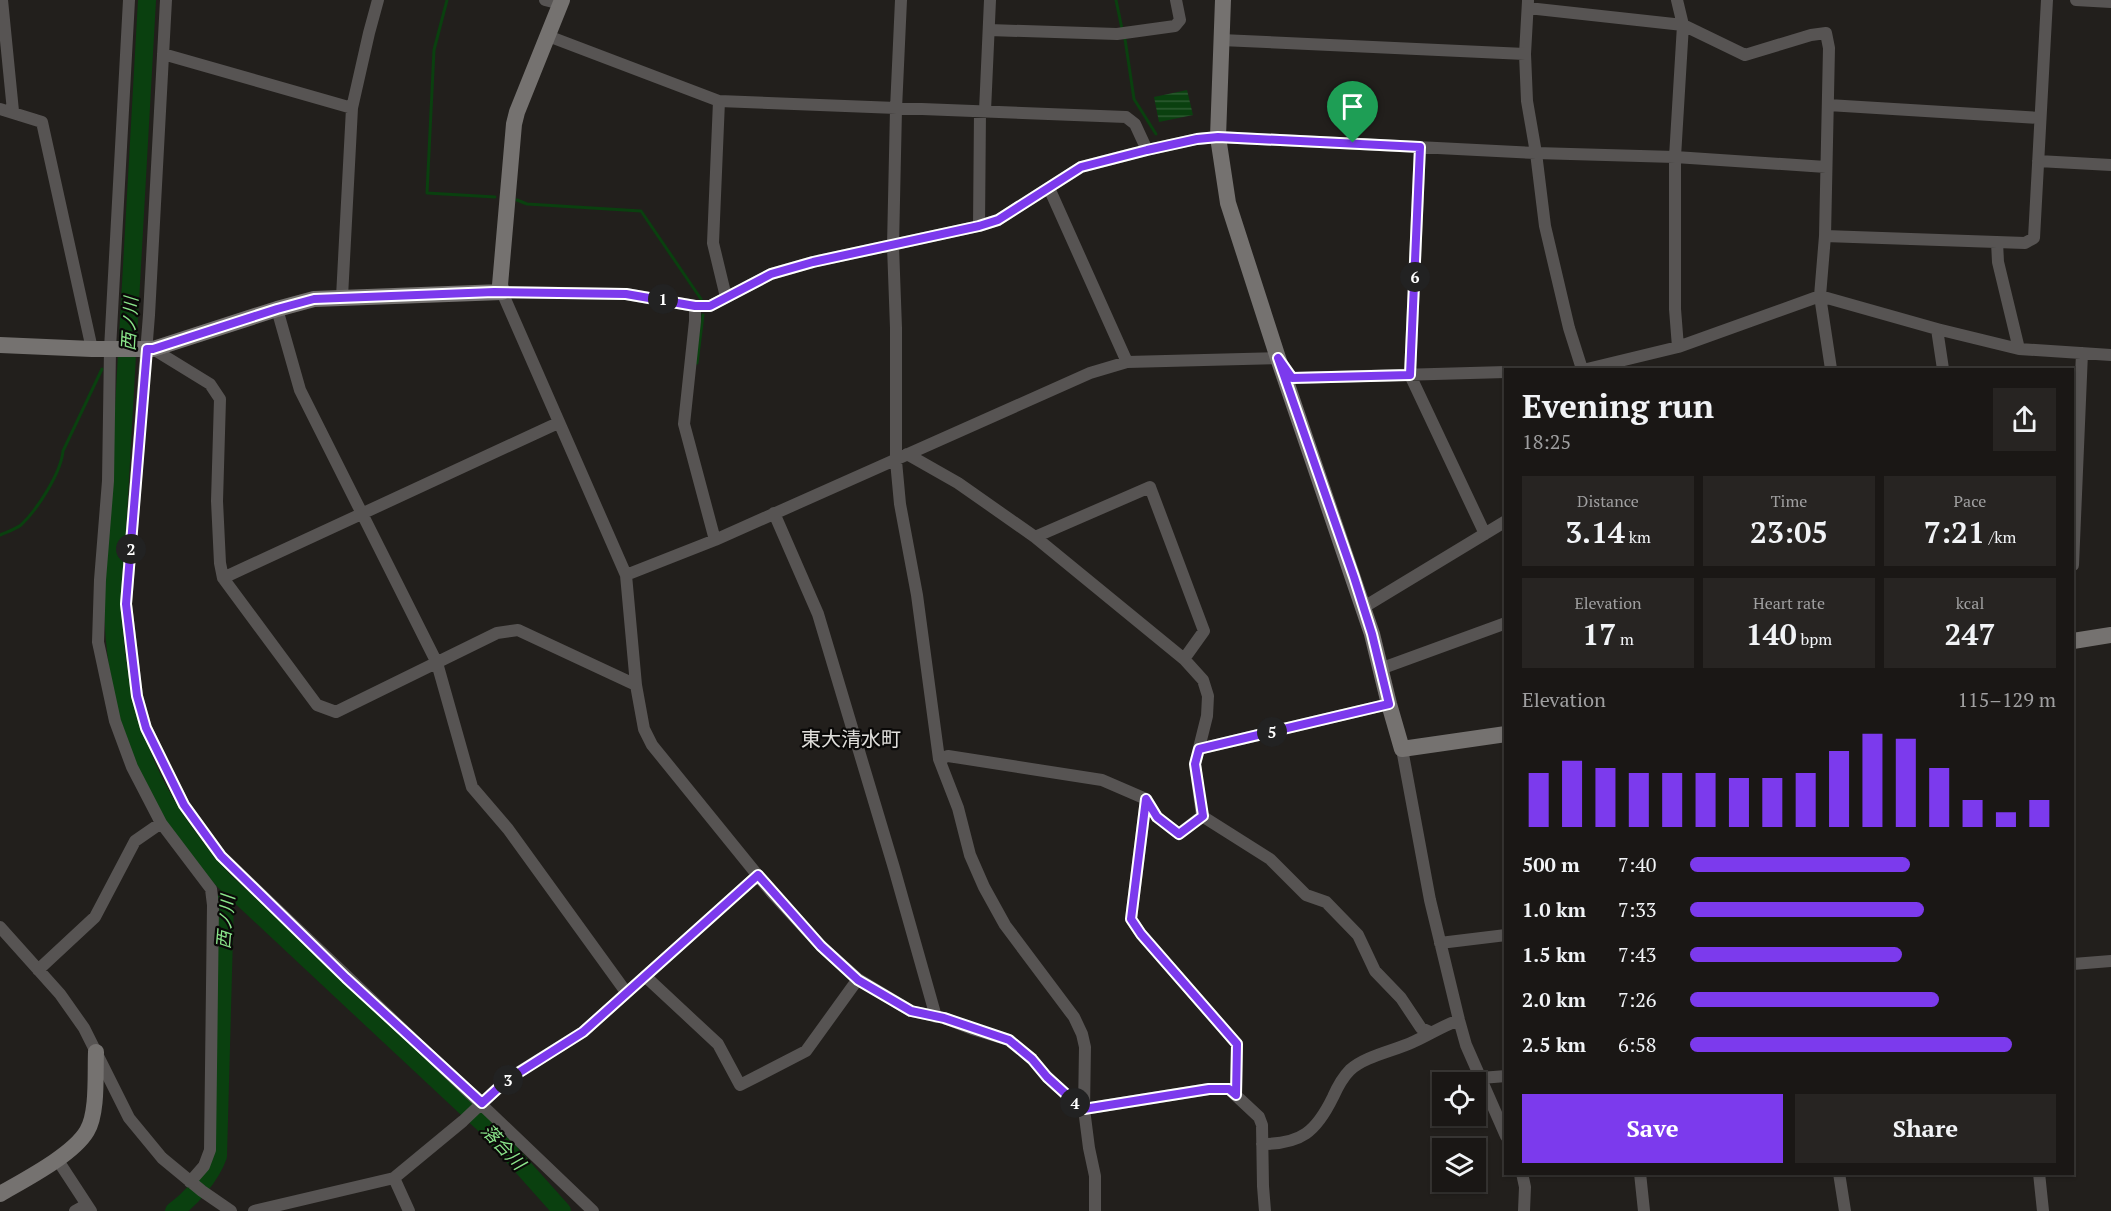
<!DOCTYPE html>
<html lang="en">
<head>
<meta charset="utf-8">
<style>
  body { margin:0; font-family:"PT Serif","Noto Sans JP",serif; background:#272422; color:#f1f3f6; height:100vh; display:flex; flex-direction:column; font-size:22px; white-space:nowrap }
  * { box-sizing:border-box; margin:0 }
  p { font-size:20px; color:#9f9fa0 }
  .icon { flex:none; width:33px; height:33px; fill:none; stroke:currentColor; stroke-width:2; stroke-linecap:round; stroke-linejoin:round }
  .map { position:relative; flex:1; overflow:hidden }
  .sheet { position:absolute; left:1504px; top:368px; width:570px; height:807px; display:flex; flex-direction:column; background:#1a1715; border-radius:0px; box-shadow:0 2px 4px #0004,0 0 0 2px #383634 }
  .sheet>* { flex:none }
  .controls { position:absolute; left:1432px; top:1072px; display:grid; gap:12px }
  .controls a { display:grid; place-items:center; width:54px; height:54px; border-radius:0px; background:#1a1715; box-shadow:0 2px 4px #0004,0 0 0 2px #383634; font-size:30px }
  .pin { position:absolute; display:grid; place-items:center; width:51px; height:51px; color:#fff; margin:-62px -26px; border-radius:50% 50% 50% 0; rotate:-45deg; box-shadow:0 0 6px #0007 }
  .pin .icon { rotate:45deg }
  .km { position:absolute; width:30px; height:30px; margin:-15px; border-radius:50%; background:#222; color:#fff; font-size:16px; line-height:30px; text-align:center }
  .round { display:grid; place-items:center; flex:none; width:63px; height:63px; border-radius:0px; background:#272422 }
  .summary { display:flex; align-items:center; justify-content:space-between; height:102px; padding:0 18px }
  h1 { font-size:33px; font-weight:600; line-height:45px }
  .stats { display:grid; grid-template-columns:repeat(3,1fr); gap:9px; height:102px; padding:6px 18px }
  .stats div { display:grid; align-content:center; border-radius:0px; background:#272422; text-align:center }
  .stats b { font-size:30px; font-weight:600 }
  .stats small { font-size:16px; font-weight:400 }
  .stats p { font-size:16px }
  .chart { height:168px; padding:12px 18px }
  .chart p { display:flex; justify-content:space-between }
  .chart svg { width:100%; height:108px; margin-top:6px; stroke:#7c3aed; stroke-width:6 }
  .cta { display:flex; gap:12px; margin-top:auto; padding:12px 18px }
  .cta a { flex:1; height:69px; border-radius:0px; background:#7c3aed; color:#fff; font-size:24px; font-weight:600; line-height:69px; text-align:center }
  .cta a+a { background:#272422; color:#f1f3f6 }
  ul { padding:0 18px; list-style:none; font-size:20px }
  li { display:grid; grid-template-columns:96px 72px 1fr; align-items:center; height:45px }
  li i { height:15px; border-radius:8px; background:#7c3aed }
  .map>svg:first-child { display:block }
  .water { fill:url(#water-rules) }
  .lines { fill:none; stroke-linecap:round; stroke-linejoin:round }
  .stream { stroke:#0a400f; stroke-width:3 }
  .river { stroke:#0a400f; stroke-width:18 }
  .street { stroke:#575453; stroke-width:12 }
  .secondary { stroke:#757270; stroke-width:16 }
  .route-casing { stroke:#fff; stroke-width:12 }
  .route { stroke:#7c3aed; stroke-width:8 }
  .labels { text-anchor:middle; stroke-width:4.5; stroke-linejoin:round; paint-order:stroke }
  .water-label { font-size:18px; font-style:italic; fill:#8ae48a; stroke:#0a0908 }
  .quarter-label { font-size:20px; fill:#e0dfdc; stroke:#0a0908 }
</style>
</head>
<body>
<div class="map">
<svg width="2111" height="1211" viewBox="0 0 2111 1211">
  <defs>
    <pattern id="water-rules" width="6" height="5" patternUnits="userSpaceOnUse" patternTransform="scale(1.5)"><rect width="6" height="5" fill="#0a400f"/><path d="M0 2.5h6" fill="none" stroke="#2d5b31"/></pattern>
  </defs>
  <rect width="100%" height="100%" fill="#221f1c"/>
  <!-- water -->
  <path class="water" d="M1187,90L1193,115L1159,122L1154,97Z"/>
  <g class="lines">
    <!-- stream -->
    <path class="stream" d="M447,0L434,50L427,193L495,197
      M1116,0L1122,29
      M1125,39L1134,99L1156,134
      M517,200L527,204L641,211L701,299
      M697,363L703,315
      M0,535C7,532 16,529 21,525C37,510 61,473 63,451L102,369"/>
    <!-- river -->
    <path class="river" d="M147,0L113,603C114,687 137,769 188,837C199,852 211,866 223,880L486,1126L562,1211
      M174,1211C191,1199 211,1176 218,1156L225,900L231,889"/>
    <!-- street -->
    <path class="street" d="M2,0L13,111
      M129,0L110,349L108,481L100,580L98,642L115,721L132,767L161,823L211,889L213,905L210,1150L204,1166L190,1182
      M166,0L149,315L126,604L137,696L146,728L184,805L221,856L593,1211
      M545,0L561,4
      M901,0L896,109L893,246L896,328V461L900,504L917,595L939,759L958,808L970,855L984,887L1005,925L1074,1017L1082,1034L1085,1047L1084,1109L1089,1148L1095,1176V1211
      M1677,0L1683,25L1675,157V309L1678,347
      M2076,0L2111,2
      M1528,1L1525,54L1527,101L1536,153L1545,226L1569,328L1582,369
      M1528,8L1683,25L1745,55L1811,35L1826,33L1829,48L1825,236L1820,296L1831,369
      M989,30L1117,34L1175,26L1180,20L1176,0
      M548,36L719,101L1126,117L1135,124L1147,150
      M1221,40L1525,54
      M163,54L352,108
      M719,101L713,243L726,297
      M1828,105L2040,118
      M0,109L42,122L92,349
      M985,111L990,0
      M1420,147L1410,375L1485,534
      M2038,161L2111,165
      M1049,188L1127,362
      M979,226L980,111
      M1825,236L2025,243L2034,238L2047,0
      M1997,242L1998,262L2019,349
      M342,297L352,108L369,33L378,0
      M695,306V321L684,424L715,540
      M277,309L300,390L437,663L472,787L508,829L626,992
      M1937,329L1943,369
      M153,349L210,384L220,399L217,501L220,563L223,578L317,705L336,712L497,633L518,630L636,685
      M1587,369L1678,347L1820,296L1937,329L2019,349L2111,355
      M907,454L958,483L1035,537L1184,659L1203,680L1208,696L1207,716L1195,764L1202,816L1270,859L1306,895L1326,902L1358,935L1375,971L1401,998L1421,1028L1430,1032
      M774,513L818,614L894,868L936,1017
      M1035,537L1150,487L1204,631L1184,659
      M2073,565L2082,353
      M626,575L715,540L1090,373L1127,362L1278,358L1292,378L1506,372
      M223,578L558,423
      M1364,607L1506,521
      M1380,669L1506,623
      M1199,749L1389,704
      M1402,749L1430,900L1459,1020L1466,1045L1506,1136
      M939,759L948,756L1102,780L1146,799L1157,817L1179,834L1202,816
      M1146,799L1131,919L1141,934L1237,1044L1236,1095
      M0,927L60,994L84,1028L129,1118L162,1158L202,1191L231,1211
      M1440,943L1506,935
      M2073,964L2111,961
      M38,970L95,917L135,841L161,823
      M645,976L718,1044L740,1085L806,1051L858,979
      M1481,1078L1506,1076
      M1262,1144C1301,1144 1316,1132 1333,1097C1337,1088 1342,1078 1350,1070C1365,1056 1394,1051 1413,1042C1429,1035 1442,1026 1459,1020
      M57,1159L91,1211
      M1522,1173L1525,1187L1524,1211
      M1640,1173L1644,1211
      M1839,1173L1845,1211
      M2039,1173L2043,1211
      M394,1178L409,1211
      M75,1211L86,1205
      M254,1211L394,1178L463,1121L506,1080L583,1032L758,875
      M1265,1211L1263,1186L1262,1125L1259,1117L1229,1089H1209L1084,1109L1079,1106L1047,1077L1032,1059L1009,1040L972,1029L944,1018L911,1011L858,979L821,946L772,893L652,745L644,729L636,685L626,575L502,292L626,294L695,306H710L771,274L813,262L979,226L998,220L1081,167L1147,150L1197,139L1218,137L1536,153L1675,157L1826,167"/>
    <!-- secondary -->
    <path class="secondary" d="M1223,0L1218,137L1228,203L1278,358L1372,634L1389,704L1402,749L1506,734
      M0,345L92,349H153L277,309L314,299L502,292L500,285L514,124L517,112L562,0
      M2073,641L2111,635
      M0,1194C24,1180 73,1155 87,1131C98,1113 95,1073 96,1052"/>
  </g>
  <g class="lines">
    <defs>
      <path id="route" d="M1218,137L1420,147L1410,375L1292,378L1278,358L1354,577L1372,634L1389,704L1199,749L1195,764L1203,816L1179,834L1157,817L1146,799L1131,919L1141,934L1237,1044L1236,1095L1229,1089H1209L1084,1109L1079,1106L1047,1077L1032,1059L1009,1040L944,1018L911,1011L858,980L821,946L758,875L583,1032L507,1080L482,1103L346,978L221,856L184,805L146,728L137,696L126,604L147,349H153L277,309L314,299L494,292L626,294L695,306H710L771,274L813,262L979,226L998,220L1081,167L1147,150L1197,139Z"/>
    </defs>
    <!-- route casing -->
    <use href="#route" class="route-casing"/>
    <!-- route -->
    <use href="#route" class="route"/>
  </g>
  <g class="labels">
    <!-- water labels -->
    <g class="water-label">
      <text transform="translate(130 324) rotate(-87)" y="6">西ノ川</text>
      <text transform="translate(226 922) rotate(-85)" y="6">西ノ川</text>
      <text transform="translate(503 1147) rotate(47)" y="6">落合川</text>
    </g>
    <!-- quarter labels -->
    <g class="quarter-label">
      <text x="851" y="746">東大清水町</text>
    </g>
  </g>
</svg>
<div class="controls">
<a><svg class="icon" aria-label="locate" viewBox="0 0 24 24"><circle cx="12" cy="12" r="6"/><path d="M12 2v4M12 18v4M2 12h4M18 12h4"/></svg></a>
<a><svg class="icon" aria-label="layers" viewBox="0 0 24 24"><path d="M12 4l9 5-9 5-9-5zM3 14l9 5 9-5"/></svg></a>
</div>
<div class="pin" style="left:1353px;top:143px;background:#1e9e55"><svg class="icon" aria-label="arrive" viewBox="0 0 24 24"><path d="M6 21V4h12l-3 4 3 4H6"/></svg></div>
<b class="km" style="left:663px;top:299px">1</b>
<b class="km" style="left:131px;top:549px">2</b>
<b class="km" style="left:508px;top:1080px">3</b>
<b class="km" style="left:1075px;top:1103px">4</b>
<b class="km" style="left:1272px;top:732px">5</b>
<b class="km" style="left:1415px;top:277px">6</b>
<section class="sheet">
<div class="summary"><div><h1>Evening run</h1><p>18:25</p></div><a class="round"><svg class="icon" aria-label="share" viewBox="0 0 24 24"><path d="M12 15V3M7 8l5-5 5 5M5 13v7h14v-7"/></svg></a></div>
<div class="stats">
<div><p>Distance</p><b>3.14<small> km</small></b></div>
<div><p>Time</p><b>23:05</b></div>
<div><p>Pace</p><b>7:21<small> /km</small></b></div>
</div>
<div class="stats">
<div><p>Elevation</p><b>17<small> m</small></b></div>
<div><p>Heart rate</p><b>140<small> bpm</small></b></div>
<div><p>kcal</p><b>247</b></div>
</div>
<div class="chart"><p><span>Elevation</span>115–129 m</p>
<svg viewBox="0 0 160 44" preserveAspectRatio="none"><path d="M5 44V22M15 44V17M25 44V20M35 44V22M45 44V22M55 44V22M65 44V24M75 44V24M85 44V22M95 44V13M105 44V6M115 44V8M125 44V20M135 44V33M145 44V38M155 44V33"/></svg>
</div>
<ul>
<li><b>500 m</b>7:40<i style="width:60%"></i></li>
<li><b>1.0 km</b>7:33<i style="width:64%"></i></li>
<li><b>1.5 km</b>7:43<i style="width:58%"></i></li>
<li><b>2.0 km</b>7:26<i style="width:68%"></i></li>
<li><b>2.5 km</b>6:58<i style="width:88%"></i></li>
</ul>
<div class="cta"><a>Save</a><a>Share</a></div>
</section>
</div>
</body>
</html>
